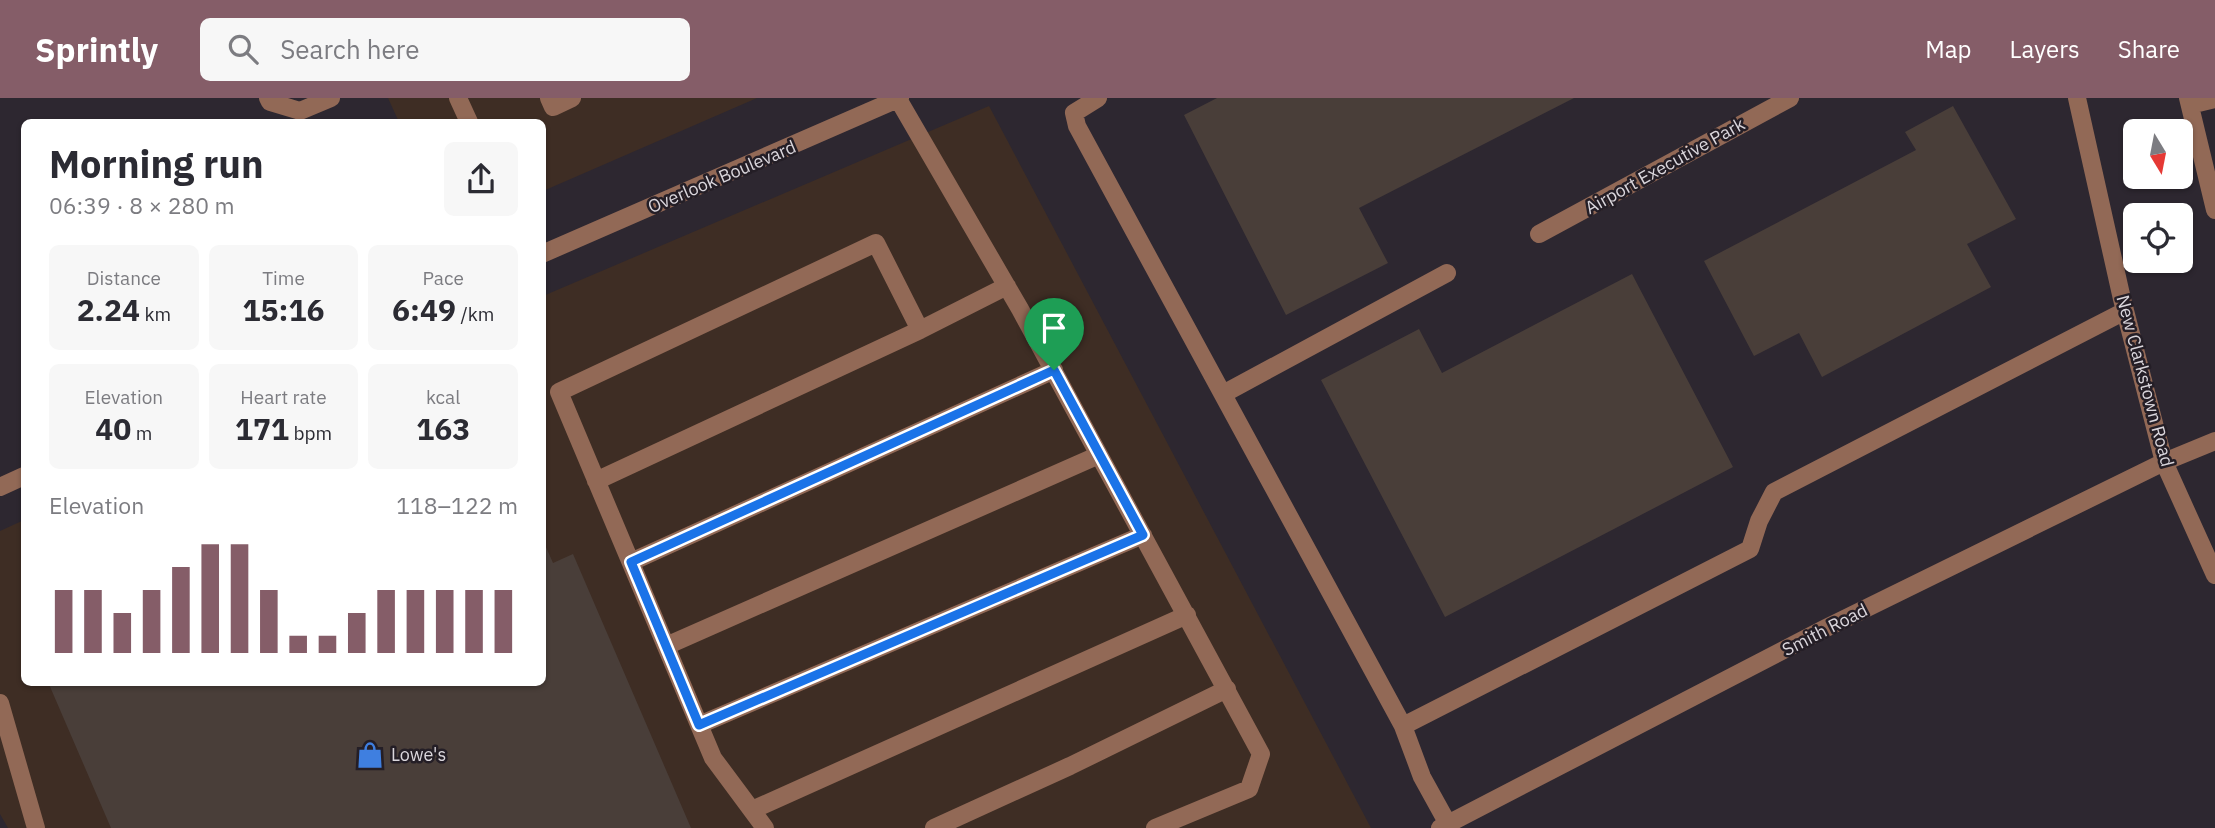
<!DOCTYPE html>
<html lang="en">
<head>
<meta charset="utf-8">
<style>
  body { margin:0; font-family:"IBM Plex Sans",sans-serif; background:#f7f7f7; color:#2b2b33; height:100vh; display:flex; flex-direction:column; font-size:26px; white-space:nowrap }
  * { box-sizing:border-box; margin:0 }
  p { font-size:23px; color:#7c7c81 }
  .icon { flex:none; width:38px; height:38px; fill:none; stroke:currentColor; stroke-width:2; stroke-linecap:round; stroke-linejoin:round }
  .map { position:relative; flex:1; overflow:hidden }
  .sheet { position:absolute; left:21px; top:21px; width:525px; height:567px; display:flex; flex-direction:column; background:#fff; border-radius:10px; box-shadow:0 2px 5px #0004 }
  .sheet>* { flex:none }
  .needle { width:46px; rotate:170deg }
  .controls { position:absolute; left:2123px; top:21px; display:grid; gap:14px }
  .controls a { display:grid; place-items:center; width:70px; height:70px; border-radius:10px; background:#fff; box-shadow:0 2px 5px #0004; font-size:35px }
  .pin { position:absolute; display:grid; place-items:center; width:60px; height:60px; color:#fff; margin:-72px -30px; border-radius:50% 50% 50% 0; rotate:-45deg; box-shadow:0 0 7px #0007 }
  .pin .icon { rotate:45deg }
  .round { display:grid; place-items:center; flex:none; width:74px; height:74px; border-radius:10px; background:#f7f7f7 }
  .head { display:flex; align-items:center; justify-content:space-between; height:119px; padding:0 28px }
  h1 { font-size:38px; font-weight:800; line-height:52px }
  .stats { display:grid; grid-template-columns:repeat(3,1fr); gap:10px; height:119px; padding:7px 28px }
  .stats div { display:grid; align-content:center; border-radius:10px; background:#f7f7f7; text-align:center }
  .stats b { font-size:30px; font-weight:800 }
  .stats small { font-size:19px; font-weight:400 }
  .stats p { font-size:19px }
  .chart { height:196px; padding:14px 28px }
  .chart p { display:flex; justify-content:space-between }
  .chart svg { width:100%; height:126px; margin-top:7px; stroke:#855d68; stroke-width:6 }
  header { display:flex; align-items:center; gap:42px; box-sizing:border-box; height:98px; padding:0 35px; background:#855d68; color:#fff }
  header strong { font-size:33px }
  nav { display:flex; gap:38px; margin-inline-start:auto; font-size:24px }
  .search { width:490px; height:63px; background:#f7f7f7; display:flex; align-items:center; gap:18px; box-sizing:border-box; padding:0 24px; border-radius:10px; color:#7c7c81; font-size:26px }
  .map>svg:first-child { display:block }
  .commercial { fill:#3e2d24 }
  .building { fill:#493e39 }
  .lines { fill:none; stroke-linecap:round; stroke-linejoin:round }
  .minor { stroke:#926956; stroke-width:18 }
  .route-casing { stroke:#fff; stroke-width:14 }
  .route { stroke:#1a73e8; stroke-width:9 }
  .labels { text-anchor:middle; stroke-width:5; stroke-linejoin:round; paint-order:stroke }
  .street-label { font-size:18px; fill:#dad6dc; stroke:#241e26 }
  .poi-label { font-size:18px; fill:#dad6dc; stroke:#241e26; text-anchor:start }
</style>
</head>
<body>
<header>
<strong>Sprintly</strong>
<div class="search"><svg class="icon" aria-label="search" viewBox="0 0 24 24"><circle cx="10" cy="10" r="6"/><path d="M15 15l6 6"/></svg>Search here</div>
<nav><a>Map</a><a>Layers</a><a>Share</a></nav>
</header>
<div class="map">
<svg width="2215" height="730" viewBox="0 0 2215 730">
  <rect width="100%" height="100%" fill="#2d2730"/>
  <!-- commercial -->
  <path class="commercial" d="M388,0H757L543,93L542,24H399Z
    M989,8L1371,730H8L0,716V433L24,422V584H542L543,198Z"/>
  <!-- building -->
  <path class="building" d="M1217,0H1574L1359,110L1388,165L1286,217L1184,17Z
    M1953,8L2016,121L1967,146L1991,189L1822,279L1799,235L1754,258L1704,163L1916,52L1905,34Z
    M1632,176L1733,369L1445,519L1321,282L1419,231L1442,275Z
    M542,440L553,465L573,456L691,730H111L48,584H542Z"/>
  <g class="lines">
    <!-- minor -->
    <path class="minor" d="M268,0L270,4L300,13L331,0
      M458,0L469,24
      M549,0L553,9L572,0
      M1098,0L1074,15L1077,28L1403,628L1750,451L1759,423L1774,394L2125,213
      M2077,0L2122,201L2164,364L2215,477
      M2188,0L2215,112
      M898,1L1020,211L1261,656L1249,691L1155,730
      M2190,7L2215,1
      M1539,136L1790,0
      M542,156L900,0
      M1223,296L1447,175
      M596,383L920,232
      M0,389L24,378
      M631,464L1054,272
      M666,548L1099,357
      M0,605L36,730
      M699,627L1143,437
      M1403,628L1422,679L1448,726
      M752,712L1187,517
      M765,730L713,660L559,294L876,145L920,232L1007,188
      M934,730L1070,668L1227,591
      M1440,730L1824,531L2164,364L2215,343"/>
  </g>
  <g class="lines">
    <defs>
      <path id="route" d="M1054,272L1143,437L699,627L631,464Z"/>
    </defs>
    <!-- route casing -->
    <use href="#route" class="route-casing"/>
    <!-- route -->
    <use href="#route" class="route"/>
  </g>
  <!-- icons -->
  <defs>
    <symbol id="shop-bare" viewBox="-9 -9 18 18"><path d="M-5-2.5h2.3a2.7 3.5 0 0 1 5.4 0H5L5.5 6h-11ZM-1.5-2.5h3a1.5 2.3 0 0 0-3 0Z" fill="#3f7fe0" stroke="#241e26" stroke-width="2.5" paint-order="stroke"/></symbol>
  </defs>
  <g fill-rule="evenodd">
    <use href="#shop-bare" x="351" y="638" width="38" height="38"/>
  </g>
  <g class="labels">
    <!-- street labels -->
    <g class="street-label">
      <text transform="translate(1665 68) rotate(-29)" y="6">Airport Executive Park</text>
      <text transform="translate(722 79) rotate(-23)" y="6">Overlook Boulevard</text>
      <text transform="translate(2145 283) rotate(75)" y="6">New Clarkstown Road</text>
      <text transform="translate(1825 532) rotate(-27)" y="6">Smith Road</text>
    </g>
    <!-- poi labels -->
    <g class="poi-label">
      <text x="391" y="663">Lowe's</text>
    </g>
  </g>
</svg>
<div class="controls">
<a><svg class="needle" viewBox="-14 -14 28 28"><path d="M0-13l5 13h-10z" fill="#e53935"/><path d="M0 13l5-13h-10z" fill="#7c7c81"/></svg></a>
<a><svg class="icon" aria-label="locate" viewBox="0 0 24 24"><circle cx="12" cy="12" r="6"/><path d="M12 2v4M12 18v4M2 12h4M18 12h4"/></svg></a>
</div>
<div class="pin" style="left:1054px;top:272px;background:#1e9e55"><svg class="icon" aria-label="arrive" viewBox="0 0 24 24"><path d="M6 21V4h12l-3 4 3 4H6"/></svg></div>
<section class="sheet">
<div class="head"><div><h1>Morning run</h1><p>06:39 · 8 × 280 m</p></div><a class="round"><svg class="icon" aria-label="share" viewBox="0 0 24 24"><path d="M12 15V3M7 8l5-5 5 5M5 13v7h14v-7"/></svg></a></div>
<div class="stats">
<div><p>Distance</p><b>2.24<small> km</small></b></div>
<div><p>Time</p><b>15:16</b></div>
<div><p>Pace</p><b>6:49<small> /km</small></b></div>
</div>
<div class="stats">
<div><p>Elevation</p><b>40<small> m</small></b></div>
<div><p>Heart rate</p><b>171<small> bpm</small></b></div>
<div><p>kcal</p><b>163</b></div>
</div>
<div class="chart"><p><span>Elevation</span>118–122 m</p>
<svg viewBox="0 0 160 44" preserveAspectRatio="none"><path d="M5 44V22M15 44V22M25 44V30M35 44V22M45 44V14M55 44V6M65 44V6M75 44V22M85 44V38M95 44V38M105 44V30M115 44V22M125 44V22M135 44V22M145 44V22M155 44V22"/></svg>
</div>
</section>
</div>
</body>
</html>
